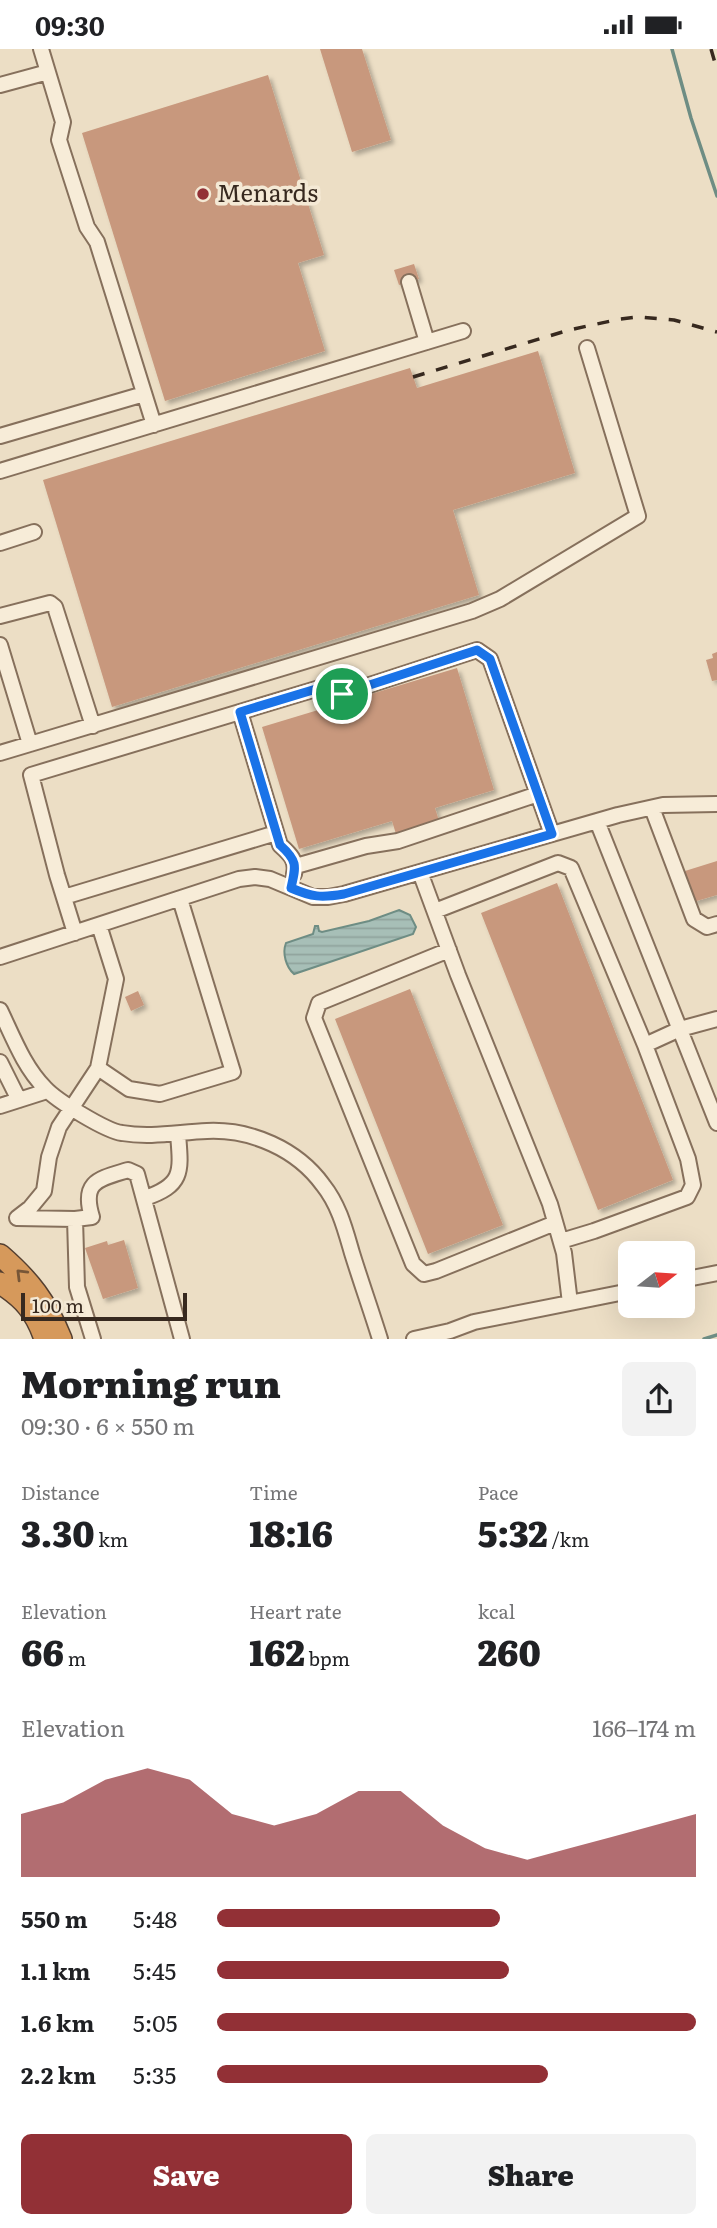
<!DOCTYPE html>
<html lang="en">
<head>
<meta charset="utf-8">
<style>
  body { margin:0; font-family:Literata,serif; background:#f2f2f2; color:#202124; height:100vh; display:flex; flex-direction:column; font-size:26px; white-space:nowrap }
  * { box-sizing:border-box; margin:0 }
  p { font-size:23px; color:#757577 }
  .icon { flex:none; width:38px; height:38px; fill:none; stroke:currentColor; stroke-width:2; stroke-linecap:round; stroke-linejoin:round }
  .map { position:relative; height:1290px; overflow:hidden }
  .drawer { display:flex; flex-direction:column; background:#fff; flex:1 }
  .drawer>* { flex:none }
  .needle { width:46px; rotate:73deg }
  .buttons { position:absolute; left:618px; top:1192px; display:grid; gap:14px }
  .buttons a { display:grid; place-items:center; width:77px; height:77px; border-radius:10px; background:#fff; box-shadow:0 7px 28px #0002; font-size:35px }
  .scale { position:absolute; left:21px; bottom:18px; width:166px; box-sizing:border-box; padding-left:7px; border:4px solid #37291f; border-top:0; font-size:19px; line-height:24px; white-space:nowrap; color:#37291f; -webkit-text-stroke:5px #f4e9d5; paint-order:stroke }
  .pin { position:absolute; display:grid; place-items:center; width:60px; height:60px; color:#fff; margin:-30px; border:4px solid #fff; border-radius:50%; box-shadow:0 2px 7px #0007 }
  .round { display:grid; place-items:center; flex:none; width:74px; height:74px; border-radius:10px; background:#f2f2f2 }
  .summary { display:flex; align-items:center; justify-content:space-between; height:119px; padding:0 21px }
  h1 { font-size:38px; font-weight:800; line-height:52px }
  .figures { display:grid; grid-template-columns:repeat(3,1fr); gap:10px; height:119px; padding:7px 21px }
  .figures div { display:grid; align-content:center }
  .figures b { font-size:35px; font-weight:800 }
  .figures small { font-size:19px; font-weight:400 }
  .figures p { font-size:19px }
  .chart { height:196px; padding:14px 21px }
  .chart p { display:flex; justify-content:space-between }
  .chart svg { width:100%; height:126px; margin-top:7px; fill:#923036; opacity:.7 }
  .button { display:flex; gap:14px; margin-top:auto; padding:14px 21px }
  .button a { flex:1; height:80px; border-radius:10px; background:#923036; color:#fff; font-size:28px; font-weight:800; line-height:80px; text-align:center }
  .button a+a { background:#f2f2f2; color:#202124 }
  ul { padding:0 21px; list-style:none; font-size:23px }
  li { display:grid; grid-template-columns:112px 84px 1fr; align-items:center; height:52px }
  li i { height:18px; border-radius:9px; background:#923036 }
  .status { display:flex; justify-content:space-between; align-items:center; height:49px; padding:0 35px; background:#fff; direction:ltr }
  .status svg { height:19px; fill:currentColor }
  .map>svg:first-child { display:block }
  .water { fill:url(#water-rules); stroke:#6e8d84; stroke-width:2 }
  .lines { fill:none; stroke-linecap:round; stroke-linejoin:round }
  .stream { stroke:#6e8d84; stroke-width:3.5 }
  .building { fill:#c8987d; filter:url(#shadow) }
  .minor-casing { stroke:#86705c; stroke-width:18 }
  .highway-casing { stroke:#543f30; stroke-width:24 }
  .minor { stroke:#f7ecd8; stroke-width:14 }
  .highway { stroke:#d6995b; stroke-width:21 }
  .rail { stroke:#37291f; stroke-width:3.5; stroke-dasharray:12 12; stroke-linecap:butt }
  .oneway { stroke:#775637 }
  .route-casing { stroke:#fff; stroke-width:14 }
  .route { stroke:#1a73e8; stroke-width:9 }
  .poi-dot { fill:#923036; stroke:#f4e9d5; stroke-width:2.5 }
  .labels { text-anchor:middle; stroke-width:7; stroke-linejoin:round; paint-order:stroke }
  .poi-label { font-size:24px; fill:#37291f; stroke:#f4e9d5; text-anchor:start }
</style>
</head>
<body>
<div class="status"><b>09:30</b><svg viewBox="0 0 49 12"><path d="M0 12V9h3v3zM5 12V6h3v6zM10 12V3h3v9zM15 12V0h3v12zM26 1h20v11H26zM47 4h2v5h-2z"/></svg></div>
<div class="map">
<svg width="717" height="1290" viewBox="0 0 717 1290">
  <defs>
    <pattern id="water-rules" width="6" height="5" patternUnits="userSpaceOnUse" patternTransform="scale(1.75)"><rect width="6" height="5" fill="#a7bfb7"/><path d="M0 2.5h6" fill="none" stroke="#90a49d"/></pattern>
    <filter id="shadow"><feDropShadow dx="3.5" dy="3.5" stdDeviation="2" flood-color="#0004"/></filter>
  </defs>
  <rect width="100%" height="100%" fill="#ecdec5"/>
  <!-- water -->
  <path class="water" d="M399,861L410,866L416,878L413,885L294,925C286,918 282,904 286,894L313,885L315,877H318L319,882L322,883L369,872Z"/>
  <g class="lines">
    <!-- stream -->
    <path class="stream" d="M672,0L691,69L717,147
      M704,1290L717,1286"/>
  </g>
  <!-- building -->
  <path class="building" d="M320,0H362L391,91L352,103Z
    M268,26L324,206L298,214L325,302L165,352L82,84Z
    M414,215L419,230L399,236L394,221Z
    M538,302L575,424L453,461L479,546L112,658L43,431L410,319L417,339Z
    M717,603V631L712,632L706,611L713,609L712,605Z
    M457,619L494,741L435,759L439,772L396,785L392,772L299,800L262,678Z
    M717,812V846L693,853L685,822Z
    M557,834L673,1131L598,1161L481,864Z
    M410,940L503,1176L428,1205L335,970Z
    M138,942L144,956L131,962L125,948Z
    M124,1191L138,1239L103,1250L85,1199L107,1192L108,1196Z"/>
  <g class="lines">
    <defs>
      <path id="minor" d="M41,0L63,73L59,91L87,178L97,193L154,376
        M0,36L48,23
        M409,233L427,293
        M0,387L144,345
        M0,422L463,282
        M0,494L34,483
        M0,567L50,554L55,558L93,677
        M0,596L30,695L0,704
        M240,663L280,796C290,805 297,811 294,825
        M30,695L472,562L500,550L638,467L587,299
        M652,759L694,870L707,878L717,875
        M597,772L717,1074
        M296,817L366,797L398,792L538,745
        M420,823L458,926L550,1155L564,1204L570,1254
        M64,848L276,784
        M435,862L558,814L571,819L645,996L680,980L717,970
        M75,884L57,826L31,726L326,637L342,645L477,601L490,610L552,785
        M449,901L319,954L314,969L413,1215L424,1225L436,1222L555,1174
        M0,908L239,830L255,828L270,830L313,848H328L344,845L618,766L663,756L717,755
        M0,961C13,988 24,1018 45,1039C57,1052 106,1082 122,1084C151,1089 179,1083 207,1082C251,1080 297,1100 323,1136C339,1156 345,1180 352,1204C361,1233 371,1261 380,1290
        M0,1013L19,1051
        M98,1019L116,930L99,876
        M0,1057L47,1042
        M145,1149C184,1136 181,1122 178,1085
        M17,1169L30,1159L44,1142L49,1108L59,1078L98,1019L129,1040L160,1045L233,1023L180,850
        M17,1169L75,1170L92,1168C81,1132 99,1130 128,1121L137,1125L182,1290
        M75,1170L77,1238L93,1290
        M561,1192L594,1182L687,1148L693,1136L688,1110L645,996
        M682,1231L717,1224
        M414,1290L450,1282L474,1273L630,1242"/>
      <path id="highway" d="M0,1206C30,1232 46,1253 61,1290
        M0,1234C24,1249 36,1263 45,1290"/>
    </defs>
    <!-- minor casing -->
    <use href="#minor" class="minor-casing"/>
    <!-- highway casing -->
    <use href="#highway" class="highway-casing"/>
    <!-- minor -->
    <use href="#minor" class="minor"/>
    <!-- highway -->
    <use href="#highway" class="highway"/>
    <!-- rail -->
    <path class="rail" d="M711,0L717,21
      M413,328L569,281L620,270L638,268L674,271L717,283"/>
  </g>
  <!-- one-way arrows -->
  <defs><path id="oneway-chevron" d="M-2-3.5L2.5 0L-2 3.5" fill="none" stroke-width="1.6" stroke-linecap="round" stroke-linejoin="round" transform="scale(1.75)"/></defs>
  <use class="oneway" href="#oneway-chevron" transform="translate(21 1225) rotate(-135)"/>
  <g class="lines">
    <defs>
      <path id="route" d="M477,601L490,610L552,785L344,845C321,849 312,848 291,839C296,817 298,812 280,796L240,663L326,637L342,645Z"/>
    </defs>
    <!-- route casing -->
    <use href="#route" class="route-casing"/>
    <!-- route -->
    <use href="#route" class="route"/>
  </g>
  <!-- markers -->
  <circle class="poi-dot" cx="203" cy="145" r="7"/>
  <g class="labels">
    <!-- poi labels -->
    <g class="poi-label">
      <text x="217" y="153">Menards</text>
    </g>
  </g>
</svg>
<div class="buttons">
<a><svg class="needle" viewBox="-14 -14 28 28"><path d="M0-13l5 13h-10z" fill="#e53935"/><path d="M0 13l5-13h-10z" fill="#757577"/></svg></a>
</div>
<div class="scale">100 m</div>
<div class="pin" style="left:342px;top:645px;background:#1e9e55"><svg class="icon" aria-label="arrive" viewBox="0 0 24 24"><path d="M6 21V4h12l-3 4 3 4H6"/></svg></div>
</div>
<section class="drawer">
<div class="summary"><div><h1>Morning run</h1><p>09:30 · 6 × 550 m</p></div><a class="round"><svg class="icon" aria-label="share" viewBox="0 0 24 24"><path d="M12 15V3M7 8l5-5 5 5M5 13v7h14v-7"/></svg></a></div>
<div class="figures">
<div><p>Distance</p><b>3.30<small> km</small></b></div>
<div><p>Time</p><b>18:16</b></div>
<div><p>Pace</p><b>5:32<small> /km</small></b></div>
</div>
<div class="figures">
<div><p>Elevation</p><b>66<small> m</small></b></div>
<div><p>Heart rate</p><b>162<small> bpm</small></b></div>
<div><p>kcal</p><b>260</b></div>
</div>
<div class="chart"><p><span>Elevation</span>166–174 m</p>
<svg viewBox="0 0 160 44" preserveAspectRatio="none"><path d="M0 44V22L10 18L20 10L30 6L40 10L50 22L60 26L70 22L80 14L90 14L100 26L110 34L120 38L130 34L140 30L150 26L160 22V44z"/></svg>
</div>
<ul>
<li><b>550 m</b>5:48<i style="width:59%"></i></li>
<li><b>1.1 km</b>5:45<i style="width:61%"></i></li>
<li><b>1.6 km</b>5:05<i style="width:100%"></i></li>
<li><b>2.2 km</b>5:35<i style="width:69%"></i></li>
</ul>
<div class="button"><a>Save</a><a>Share</a></div>
</section>
</body>
</html>
